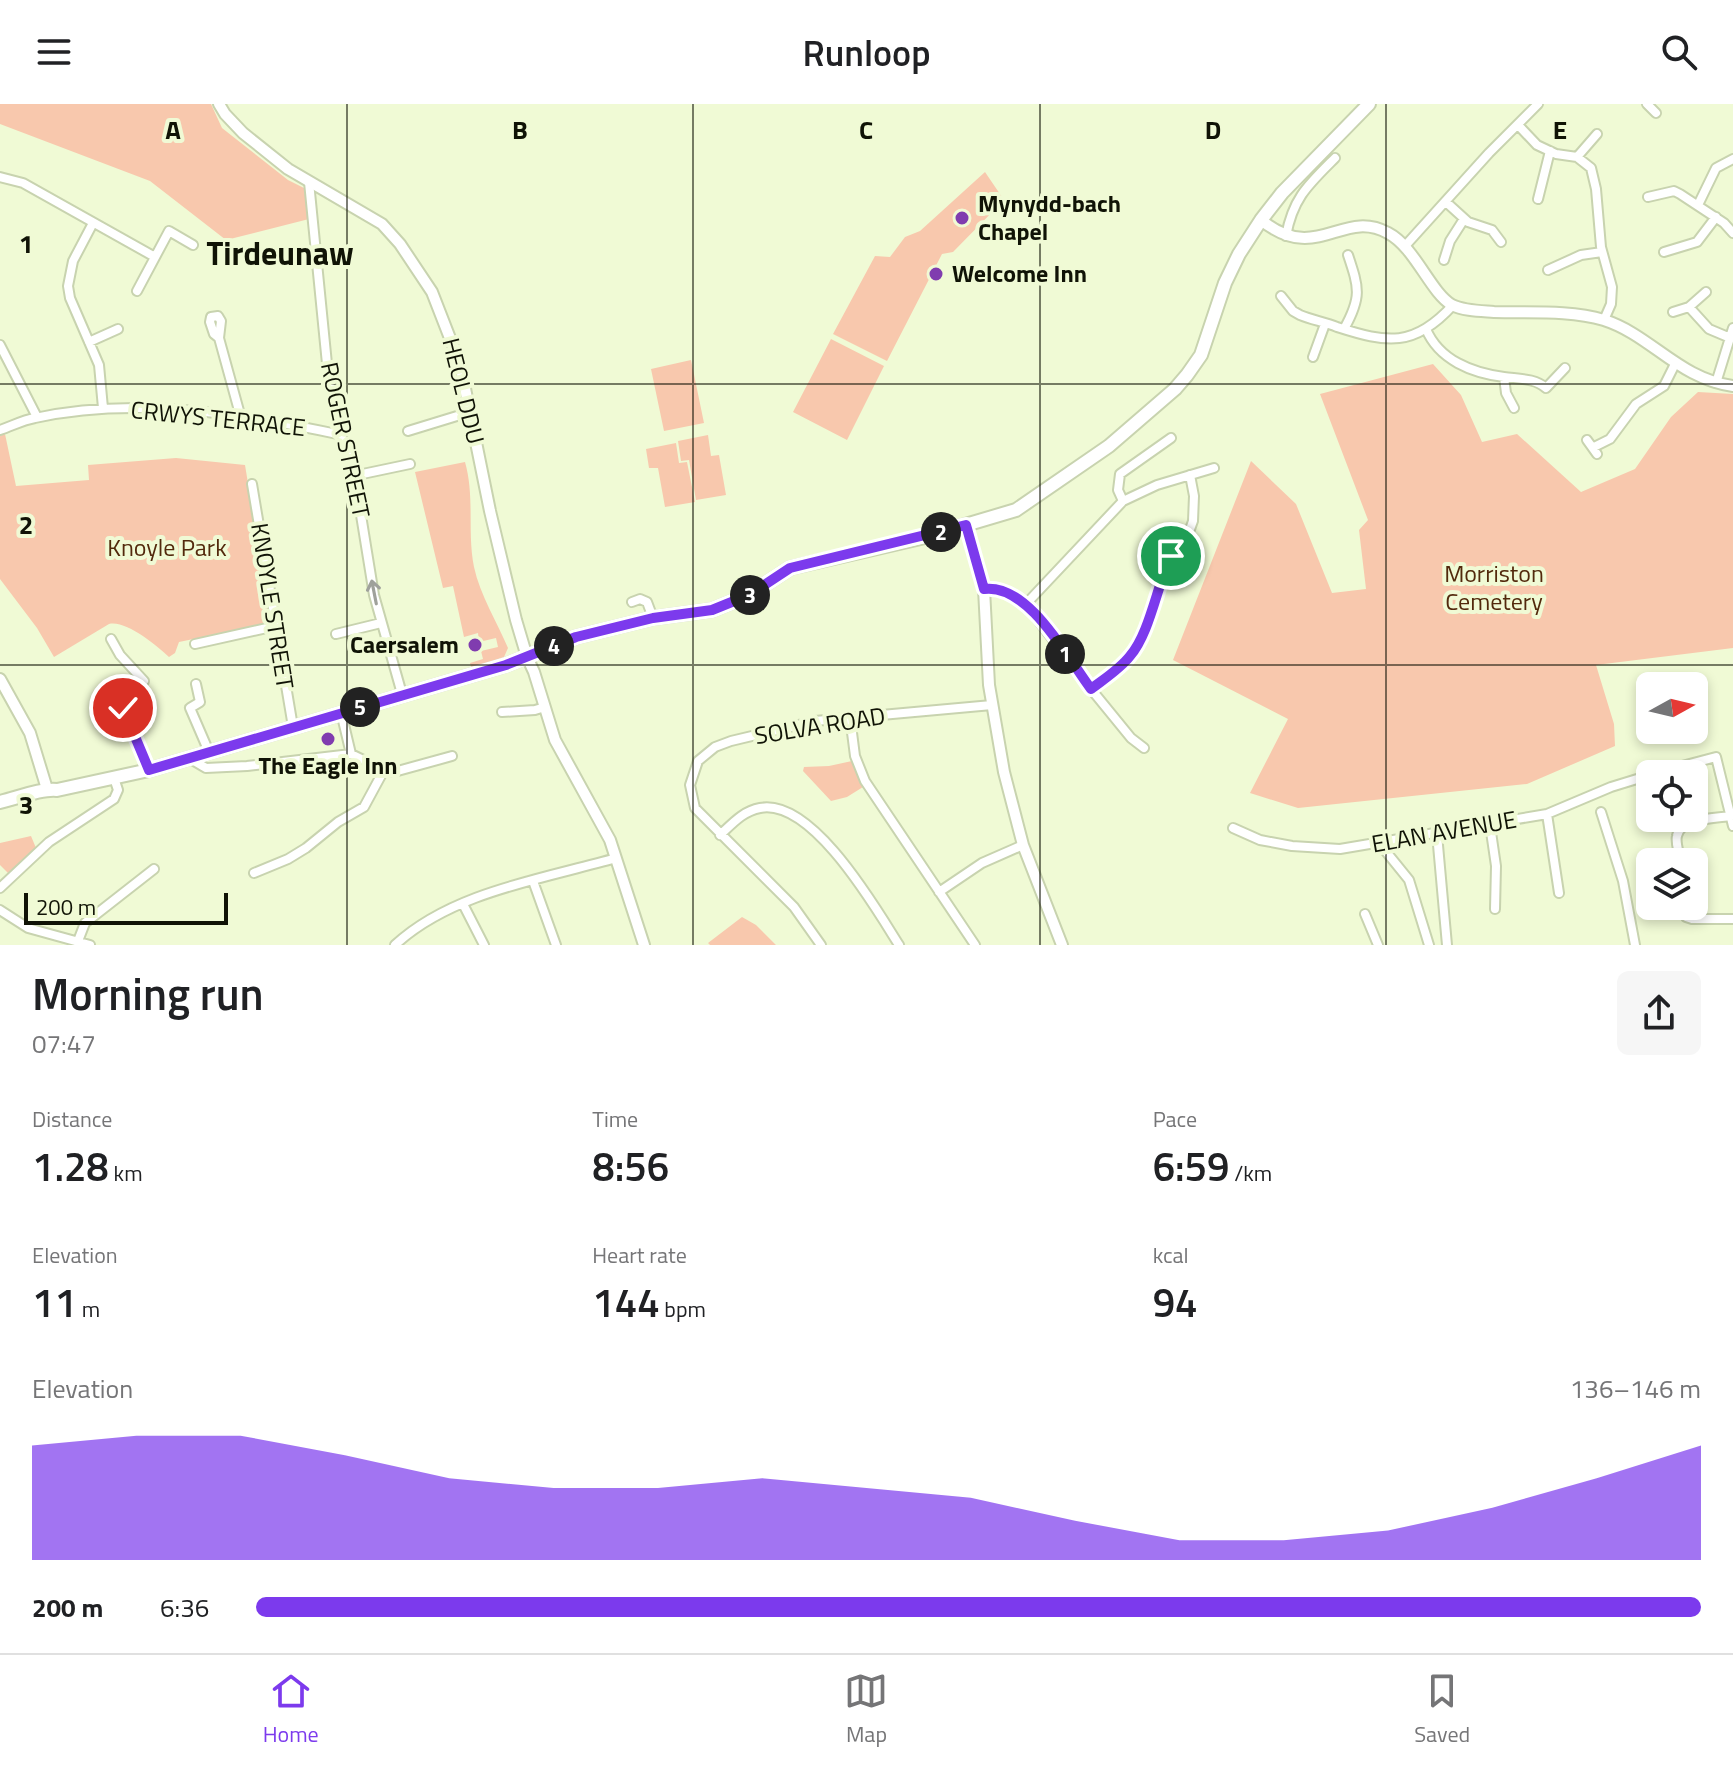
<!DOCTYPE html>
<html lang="en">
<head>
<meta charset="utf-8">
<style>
  body { margin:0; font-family:"Titillium Web",sans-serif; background:#f6f6f6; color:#202124; height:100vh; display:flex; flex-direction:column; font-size:30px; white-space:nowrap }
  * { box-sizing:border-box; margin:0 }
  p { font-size:26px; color:#757577 }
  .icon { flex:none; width:44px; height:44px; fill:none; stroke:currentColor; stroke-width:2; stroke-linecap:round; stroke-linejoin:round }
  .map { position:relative; height:841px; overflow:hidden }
  .side { display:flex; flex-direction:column; background:#fff; flex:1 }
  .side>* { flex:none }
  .needle { width:52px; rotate:82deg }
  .controls { position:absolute; left:1636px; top:568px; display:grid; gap:16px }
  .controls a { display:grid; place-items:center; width:72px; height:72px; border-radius:12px; background:#fff; box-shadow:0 4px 12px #0003; font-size:40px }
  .scale { position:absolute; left:24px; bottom:20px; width:204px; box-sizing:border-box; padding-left:8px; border:4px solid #101306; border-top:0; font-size:22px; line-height:28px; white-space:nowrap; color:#101306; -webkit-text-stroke:6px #f0fad5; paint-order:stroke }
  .pin { position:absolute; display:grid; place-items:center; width:68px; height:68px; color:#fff; margin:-34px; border:4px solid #fff; border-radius:50%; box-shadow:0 2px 8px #0007 }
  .km { position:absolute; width:40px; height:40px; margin:-20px; border-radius:50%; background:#222; color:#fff; font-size:22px; line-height:40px; text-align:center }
  .round { display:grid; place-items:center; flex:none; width:84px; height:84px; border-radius:12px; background:#f6f6f6 }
  .head { display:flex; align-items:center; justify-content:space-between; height:136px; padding:0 32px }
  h1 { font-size:44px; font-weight:600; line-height:60px }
  .metrics { display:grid; grid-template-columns:repeat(3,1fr); gap:12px; height:136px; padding:8px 32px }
  .metrics div { display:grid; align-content:center }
  .metrics b { font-size:40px; font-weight:600 }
  .metrics small { font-size:22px; font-weight:400 }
  .metrics p { font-size:22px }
  .chart { height:224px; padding:16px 32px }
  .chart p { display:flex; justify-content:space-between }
  .chart svg { width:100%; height:144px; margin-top:8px; fill:#7c3aed; opacity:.7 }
  ul { padding:0 32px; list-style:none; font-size:26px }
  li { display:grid; grid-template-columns:128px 96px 1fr; align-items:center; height:60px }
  li i { height:20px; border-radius:10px; background:#7c3aed }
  header { display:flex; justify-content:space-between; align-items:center; height:104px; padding:0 32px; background:#fff; font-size:36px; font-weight:600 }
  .tab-bar { display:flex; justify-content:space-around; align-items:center; height:112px; border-top:2px solid #e0e0e0; background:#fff; font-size:22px; color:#757577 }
  .tab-bar a { display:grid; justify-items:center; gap:4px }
  .tab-bar .on { color:#7c3aed }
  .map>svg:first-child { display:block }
  .green { fill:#f8c8ad }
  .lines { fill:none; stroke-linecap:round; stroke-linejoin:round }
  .minor-casing { stroke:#c8d3af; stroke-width:12 }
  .tertiary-casing { stroke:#c8d3af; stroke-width:14 }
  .secondary-casing { stroke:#c8d3af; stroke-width:16 }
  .minor { stroke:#fff; stroke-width:8 }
  .tertiary { stroke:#fff; stroke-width:10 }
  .secondary { stroke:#fff; stroke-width:12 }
  .oneway { stroke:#9fa19b }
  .route-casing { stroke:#fff; stroke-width:16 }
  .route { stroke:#7c3aed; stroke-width:10 }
  .grid { fill:none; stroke:#101306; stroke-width:2; stroke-opacity:0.55 }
  .poi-dot { fill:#803caf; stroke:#f0fad5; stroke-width:3 }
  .labels { text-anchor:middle; stroke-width:8; stroke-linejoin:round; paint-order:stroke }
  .poi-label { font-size:24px; font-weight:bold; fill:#101306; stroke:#f0fad5; text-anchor:start }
  .street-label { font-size:24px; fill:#101306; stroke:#f0fad5 }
  .park-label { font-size:24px; fill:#52290c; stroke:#f0fad5 }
  .district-label { font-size:32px; font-weight:bold; fill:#101306; stroke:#f0fad5 }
  .grid-label { font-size:26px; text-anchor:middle; font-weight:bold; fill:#101306; stroke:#f0fad5; stroke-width:8; stroke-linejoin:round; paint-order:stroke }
</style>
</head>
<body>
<header><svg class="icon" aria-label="menu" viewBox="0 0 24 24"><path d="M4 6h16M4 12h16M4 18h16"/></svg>Runloop<svg class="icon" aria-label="search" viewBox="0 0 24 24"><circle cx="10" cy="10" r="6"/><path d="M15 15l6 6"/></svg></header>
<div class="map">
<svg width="1733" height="841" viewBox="0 0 1733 841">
  <rect width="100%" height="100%" fill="#f0fad5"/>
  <!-- green -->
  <path class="green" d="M0,0H211L222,24L288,76L304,84L309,115L226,136L150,77L0,20Z
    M985,68L1004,96L953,148L942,150L887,257L833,230L875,152L890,153L905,133L920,127Z
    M831,235L884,262L847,336L793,308Z
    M691,256L704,319L664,327L651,265Z
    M1433,260L1461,291L1482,338L1517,330L1581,388L1635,365L1671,313L1698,288L1733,290V544L1596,561L1614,620L1615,642L1527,680L1298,704L1250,689L1288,615L1173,556L1251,357L1296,400L1332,489L1366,485L1359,426L1368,416L1320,290Z
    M5,330L16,382L89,376L88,361L176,354L245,361L271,519L179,538L175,549L169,553C156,541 126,516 109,520L54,553L37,524L0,475V332Z
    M708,331L711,352L719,351L726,391L696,396L689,356L681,357L678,337Z
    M676,339L679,359L687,358L695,398L665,403L658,364H649L646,345Z
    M465,358C475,393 467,428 474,463C480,491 497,518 508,544L504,553L472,565L470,559L483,555L481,547L498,543L496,534L479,538L478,529L464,533L453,482L443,484L415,368Z
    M852,657L863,683L847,693L831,697L803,667L804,663L829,662Z
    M31,732L36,744L8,769L0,761V739Z
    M742,813L756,821L776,841H710L708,839Z"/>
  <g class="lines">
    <defs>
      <path id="minor" d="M1647,0L1656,9
        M1518,21L1537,41L1556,50L1577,53L1591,64L1596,85L1601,143L1612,183L1611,200L1604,216
        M1577,53L1597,30
        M0,73L23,79L155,153
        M309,78L328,270L360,405L374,491L402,590
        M1648,93L1674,87L1680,90L1724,119L1733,129
        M1538,95L1550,47
        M1446,98L1468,118L1492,126L1501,138
        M1698,101L1716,64L1733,55
        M93,119L73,157L68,182L70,194L99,261L103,304
        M1286,132C1293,94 1308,81 1335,54
        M1405,142L1489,49L1538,0
        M1664,148L1697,138L1716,113
        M1444,156L1450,137L1464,115
        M1548,166L1581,151L1602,148
        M137,187L169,127L193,141
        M1281,192L1293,207L1300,211C1312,216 1325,218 1337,223C1387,239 1414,244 1453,201
        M1689,203L1709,225L1728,233
        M1673,208L1689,203L1706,188
        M218,212L221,217L219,234L214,230L210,218L211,213Z
        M1344,225C1362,193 1359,184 1348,151
        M1426,225C1439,256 1472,269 1504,273C1518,275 1535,274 1546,284L1565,264
        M219,234L241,314
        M89,238L118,225
        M0,241L37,313
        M1313,253L1325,220
        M1504,273L1506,289L1514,304
        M1716,279L1733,224
        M0,326C12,322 23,316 35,314C135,292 243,310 342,331
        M408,327L457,312
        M1587,336L1597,350
        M1594,343L1610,335L1636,300L1664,282L1675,260
        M353,372L410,360
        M252,380L293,623
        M1123,397L1118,386L1120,370L1171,334
        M984,485L1003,486L1026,500L1091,585L1131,634L1144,644
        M632,498L640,495L647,498L653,514
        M1026,500L1123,397L1157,381L1214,364
        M336,530L381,519
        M111,535L120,551L144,577L126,590L123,604L149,666
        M195,540L276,522
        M196,580L200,598L190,604L209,648
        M1091,585L1131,552L1144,528L1165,465L1189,428L1193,417L1194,392L1190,371
        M341,608L351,650L384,666L394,668L452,652
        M502,608L535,606L545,603
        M850,613L855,652L865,677L975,841
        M189,654L206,664L247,662L351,650
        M1652,670L1716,653L1733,722
        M1601,708L1623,777L1635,841
        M1547,710L1559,789
        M1490,721L1496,762L1495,805
        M1233,724L1260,736L1292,742L1340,745L1547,710L1611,683L1650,671
        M1437,730L1447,841
        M720,731C732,720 743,707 760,704C812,694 875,803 899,841
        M1379,739L1409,776L1429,841
        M1680,758C1680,750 1675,739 1677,732C1680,714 1717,714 1730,712
        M254,769L288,755L306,744L338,718L364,703L384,666
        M533,777L556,841
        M0,784L49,738L114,695L118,686L114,674
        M939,788L982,759L1023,741
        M463,800L484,841
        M1684,802L1686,813L1692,815H1733
        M0,806L28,824L90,841
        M1365,810L1378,841
        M78,837L85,819L154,765
        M395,841C452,788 543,775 616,754
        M821,841L794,803L695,704L690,681L698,657L715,643L731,637L815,617L992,601"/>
      <path id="tertiary" d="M219,0L225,10L243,29L288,65L382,120L400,140L432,188L460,260L490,407L516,516L527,553L534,568L555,636L610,736L644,841
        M1261,116C1317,161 1342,104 1388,129C1415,143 1430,188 1452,201C1464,207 1481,207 1494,208C1530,209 1570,206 1604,216C1651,231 1679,275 1733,282
        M966,421L984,485L989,581L1004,668L1023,741L1062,841
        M0,575L30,629L47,685"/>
      <path id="secondary" d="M0,698C17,694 42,684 57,686L149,666L506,561L576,533L653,514L712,506L749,491L790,464L925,433L1016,406L1109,342L1175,285L1187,271L1201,251L1225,179L1239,150L1261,116L1282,89L1369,0"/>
    </defs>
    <!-- minor casing -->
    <use href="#minor" class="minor-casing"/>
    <!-- tertiary casing -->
    <use href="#tertiary" class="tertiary-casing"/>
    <!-- secondary casing -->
    <use href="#secondary" class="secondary-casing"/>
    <!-- minor -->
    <use href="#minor" class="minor"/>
    <!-- tertiary -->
    <use href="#tertiary" class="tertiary"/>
    <!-- secondary -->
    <use href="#secondary" class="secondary"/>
  </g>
  <!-- one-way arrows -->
  <defs><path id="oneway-shaft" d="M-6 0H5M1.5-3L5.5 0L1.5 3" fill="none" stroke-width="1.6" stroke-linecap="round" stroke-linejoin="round" transform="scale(2)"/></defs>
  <use class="oneway" href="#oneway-shaft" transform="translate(374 488) rotate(-101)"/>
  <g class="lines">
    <defs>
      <path id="route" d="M123,604L149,666L506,561L576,533L653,514L712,506L749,491L790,464L966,421L984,485C1028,479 1067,553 1091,585C1104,575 1120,565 1130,552C1150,529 1157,481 1171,452"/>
    </defs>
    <!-- route casing -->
    <use href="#route" class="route-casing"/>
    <!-- route -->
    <use href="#route" class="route"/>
  </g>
  <!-- grid -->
  <path class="grid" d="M347,0V841M693,0V841M1040,0V841M1386,0V841M0,280H1733M0,561H1733"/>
  <!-- markers -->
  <g class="poi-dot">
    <circle cx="962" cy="114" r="8"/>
    <circle cx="936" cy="170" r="8"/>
    <circle cx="475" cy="541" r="8"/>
    <circle cx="328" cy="635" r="8"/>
  </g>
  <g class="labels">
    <!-- poi labels -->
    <g class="poi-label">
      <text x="978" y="108">Mynydd-bach<tspan x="978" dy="28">Chapel</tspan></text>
      <text x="952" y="178">Welcome Inn</text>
      <text x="459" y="549" text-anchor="end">Caersalem</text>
      <text x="328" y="670" text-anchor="middle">The Eagle Inn</text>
    </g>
    <!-- street labels -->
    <g class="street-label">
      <text transform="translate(463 287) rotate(76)" y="8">HEOL DDU</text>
      <text transform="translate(218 315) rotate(6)" y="8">CRWYS TERRACE</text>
      <text transform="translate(345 336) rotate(78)" y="8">ROGER STREET</text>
      <text transform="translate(272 502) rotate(81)" y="8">KNOYLE STREET</text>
      <text transform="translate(820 622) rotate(-9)" y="8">SOLVA ROAD</text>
      <text transform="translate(1444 728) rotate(-10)" y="8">ELAN AVENUE</text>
    </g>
    <!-- park labels -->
    <g class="park-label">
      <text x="167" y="452">Knoyle Park</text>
      <text x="1494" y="478">Morriston<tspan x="1494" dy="28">Cemetery</tspan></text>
    </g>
    <!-- district labels -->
    <g class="district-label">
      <text x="280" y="161">Tirdeunaw</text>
    </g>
  </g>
  <g class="grid-label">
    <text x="173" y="35">A</text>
    <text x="520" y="35">B</text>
    <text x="866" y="35">C</text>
    <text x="1213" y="35">D</text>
    <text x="1560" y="35">E</text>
    <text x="26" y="149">1</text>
    <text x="26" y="430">2</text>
    <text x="26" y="710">3</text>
  </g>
</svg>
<div class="controls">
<a><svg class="needle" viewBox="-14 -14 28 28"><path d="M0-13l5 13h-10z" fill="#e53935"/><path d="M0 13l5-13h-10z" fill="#757577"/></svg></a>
<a><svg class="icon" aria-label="locate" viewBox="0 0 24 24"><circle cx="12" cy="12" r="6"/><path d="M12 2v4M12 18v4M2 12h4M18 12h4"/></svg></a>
<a><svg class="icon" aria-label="layers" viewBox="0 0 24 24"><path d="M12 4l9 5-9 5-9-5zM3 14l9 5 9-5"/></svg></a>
</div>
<div class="scale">200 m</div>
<div class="pin" style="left:1171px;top:452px;background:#1e9e55"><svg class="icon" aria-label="arrive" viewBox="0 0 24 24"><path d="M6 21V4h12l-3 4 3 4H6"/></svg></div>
<div class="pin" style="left:123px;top:604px;background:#d93025"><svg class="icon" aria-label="check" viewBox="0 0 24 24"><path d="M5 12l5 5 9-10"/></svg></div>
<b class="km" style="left:1065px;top:550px">1</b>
<b class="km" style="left:941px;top:428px">2</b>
<b class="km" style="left:750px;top:491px">3</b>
<b class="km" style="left:554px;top:542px">4</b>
<b class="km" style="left:360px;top:603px">5</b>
</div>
<section class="side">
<div class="head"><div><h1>Morning run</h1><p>07:47</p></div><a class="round"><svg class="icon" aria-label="share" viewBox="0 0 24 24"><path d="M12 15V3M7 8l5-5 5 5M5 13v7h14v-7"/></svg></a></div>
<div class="metrics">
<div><p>Distance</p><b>1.28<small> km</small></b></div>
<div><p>Time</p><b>8:56</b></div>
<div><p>Pace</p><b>6:59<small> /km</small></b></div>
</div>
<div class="metrics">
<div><p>Elevation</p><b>11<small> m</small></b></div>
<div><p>Heart rate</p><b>144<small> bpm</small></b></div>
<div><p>kcal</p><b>94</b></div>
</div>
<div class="chart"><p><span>Elevation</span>136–146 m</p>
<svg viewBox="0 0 160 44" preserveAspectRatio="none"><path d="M0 44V9L10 6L20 6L30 12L40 19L50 22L60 22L70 19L80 22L90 25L100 32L110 38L120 38L130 35L140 28L150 19L160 9V44z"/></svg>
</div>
<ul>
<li><b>200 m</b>6:36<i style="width:100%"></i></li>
</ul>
</section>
<nav class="tab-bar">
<a class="on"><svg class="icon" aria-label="home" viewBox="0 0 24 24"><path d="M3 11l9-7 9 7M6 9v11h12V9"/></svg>Home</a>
<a><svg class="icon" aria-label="map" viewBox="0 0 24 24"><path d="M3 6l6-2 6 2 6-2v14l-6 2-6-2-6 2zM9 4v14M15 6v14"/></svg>Map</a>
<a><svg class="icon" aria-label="saved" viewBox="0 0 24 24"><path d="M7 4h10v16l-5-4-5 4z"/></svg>Saved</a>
</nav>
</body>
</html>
